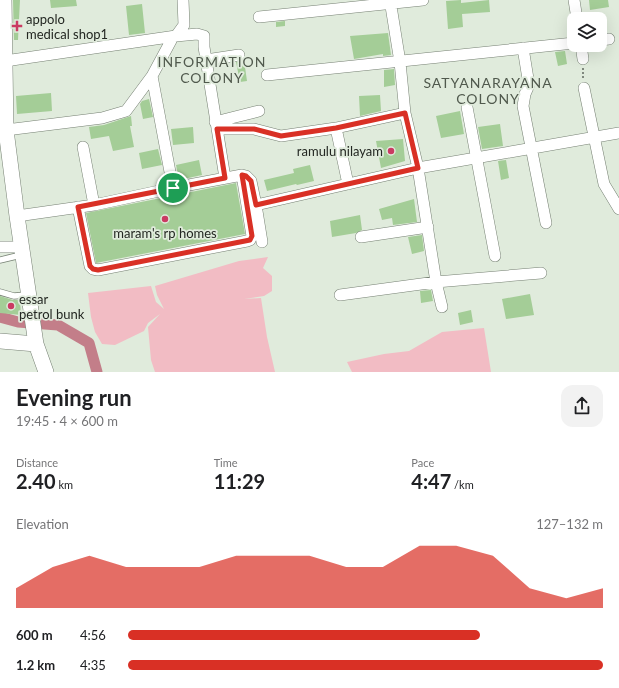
<!DOCTYPE html>
<html lang="en">
<head>
<meta charset="utf-8">
<style>
  body { margin:0; font-family:Lato,sans-serif; background:#f2f2f2; color:#202124; height:100vh; display:flex; flex-direction:column; font-size:15px; white-space:nowrap }
  * { box-sizing:border-box; margin:0 }
  p { font-size:13px; color:#757577 }
  .icon { flex:none; width:22px; height:22px; fill:none; stroke:currentColor; stroke-width:2; stroke-linecap:round; stroke-linejoin:round }
  .map { position:relative; height:372px; overflow:hidden }
  .drawer { display:flex; flex-direction:column; background:#fff; flex:1 }
  .drawer>* { flex:none }
  .buttons { position:absolute; left:567px; top:12px; display:grid; gap:8px }
  .buttons a { display:grid; place-items:center; width:40px; height:40px; border-radius:8px; background:#fff; box-shadow:0 4px 16px #0002; font-size:20px }
  .pin { position:absolute; display:grid; place-items:center; width:34px; height:34px; color:#fff; margin:-17px; border:2px solid #fff; border-radius:50%; box-shadow:0 1px 4px #0007 }
  .round { display:grid; place-items:center; flex:none; width:42px; height:42px; border-radius:12px; background:#f2f2f2 }
  .headline { display:flex; align-items:center; justify-content:space-between; height:68px; padding:0 16px }
  h1 { font-size:22px; font-weight:700; line-height:30px }
  .figures { display:grid; grid-template-columns:repeat(3,1fr); gap:6px; height:68px; padding:4px 16px }
  .figures div { display:grid; align-content:center }
  .figures b { font-size:20px; font-weight:700 }
  .figures small { font-size:11px; font-weight:400 }
  .figures p { font-size:11px }
  .chart { height:112px; padding:8px 16px }
  .chart p { display:flex; justify-content:space-between }
  .chart svg { width:100%; height:72px; margin-top:4px; fill:#d93025; opacity:.7 }
  ul { padding:0 16px; list-style:none; font-size:13px }
  li { display:grid; grid-template-columns:64px 48px 1fr; align-items:center; height:30px }
  li i { height:10px; border-radius:5px; background:#d93025 }
  .map>svg:first-child { display:block }
  .green { fill:#f2bcc4 }
  .lines { fill:none; stroke-linecap:round; stroke-linejoin:round }
  .canal { stroke:#c37e89; stroke-width:11 }
  .building { fill:#a4cd97 }
  .lane-casing { stroke:#768073; stroke-width:7 }
  .street-casing { stroke:#768073; stroke-width:12 }
  .secondary-casing { stroke:#768073; stroke-width:16 }
  .path { stroke:#80887e; stroke-width:2; stroke-dasharray:2 2; stroke-linecap:butt }
  .lane { stroke:#fff; stroke-width:5.5 }
  .street { stroke:#fff; stroke-width:11 }
  .secondary { stroke:#fff; stroke-width:15 }
  .route-casing { stroke:#fff; stroke-width:8 }
  .route { stroke:#d93025; stroke-width:5 }
  .poi-dot { fill:#ca3b62; stroke:#e0ebdc; stroke-width:1.5 }
  .labels { text-anchor:middle; stroke-width:3.5; stroke-linejoin:round; paint-order:stroke }
  .poi-label { font-size:13px; fill:#232722; stroke:#e0ebdc; text-anchor:start }
  .neighbourhood-label { font-size:14px; letter-spacing:1px; fill:#50594d; stroke:#e0ebdc }
</style>
</head>
<body>
<div class="map">
<svg width="619" height="372" viewBox="0 0 619 372">
  <rect width="100%" height="100%" fill="#e0ebdc"/>
  <!-- green -->
  <path class="green" d="M268,257L263,268L272,276V291L264,296L244,299L261,298L267,337L275,372H155L151,360L148,327L160,314L148,323L144,331L115,345L102,344L95,332L91,317L88,293L151,286L156,302L164,309L157,295L155,286L239,261Z
    M484,328L491,372H352L347,362L384,354L409,351L442,332Z"/>
  <g class="lines">
    <!-- canal -->
    <path class="canal" d="M0,317L18,322L58,325L89,343L97,372"/>
  </g>
  <!-- building -->
  <path class="building" d="M13,0H20L18,40H14Z
    M50,0H76L77,6L51,8Z
    M461,0V3L489,0L490,12L462,14L463,27L448,29L446,1Z
    M589,0H608L609,7L590,10Z
    M142,4L145,33L129,35L126,6Z
    M285,21V26L276,27V22Z
    M388,33L391,55L383,56V54L354,59L350,36Z
    M565,51L567,64L558,66L555,52Z
    M244,60L247,81L240,82L236,62Z
    M394,69L395,85L384,87V70Z
    M51,93L52,111L17,114L16,96Z
    M380,95L381,111L360,116L359,96Z
    M149,99L153,117L143,119L140,104L142,101Z
    M460,111L464,134L441,138L436,116Z
    M131,116L132,126H130L134,147L113,151L109,136L91,139L89,127L104,125Z
    M500,124L503,146L482,149L478,127Z
    M193,127L194,143L173,145L171,129Z
    M403,139L405,161L381,168L376,141Z
    M158,149L162,165L142,169L139,153Z
    M199,160L202,175L179,180L176,165Z
    M506,160L509,178L501,180L498,161Z
    M310,165L314,181L297,185L296,184L267,191L264,180L294,173L293,169Z
    M236,183L245,234L96,263L86,213Z
    M414,199L417,222L393,225L392,218L382,220L379,209Z
    M360,215L362,230L356,233L332,237L330,221Z
    M422,235L424,251L412,254L408,237Z
    M431,290L433,301L421,303L420,291Z
    M530,294L534,315L506,319L502,299Z
    M0,296L13,300H20L21,315L0,313Z
    M471,310L473,322L460,325L458,313Z"/>
  <g class="lines">
    <defs>
      <path id="lane" d="M0,260L21,255
        M0,292L14,296L27,295"/>
      <path id="street" d="M390,0L400,62L405,113L418,168L436,282L442,307
        M574,0L577,19
        M259,17L423,0
        M176,36L184,25L183,0
        M600,40L609,39
        M581,45L583,59
        M523,48L529,85L525,94L523,106L546,223
        M206,60L239,55
        M5,61L176,36L197,34L204,36V47L225,178
        M267,75L574,43
        M584,88L604,184L619,209
        M467,107L495,256
        M215,122L259,111
        M336,128L348,184
        M217,129H254L281,136L336,128L405,113
        M6,130L102,118L126,111L152,76L173,37
        M83,147L94,205
        M173,188L242,175L246,176L251,181L256,205L418,168L619,133
        M256,205L262,242
        M78,207L90,266L93,269L98,270L247,241L250,240L252,236L242,175
        M17,216L94,205L173,188L152,76
        M361,237L428,227
        M0,247H22
        M340,295L436,282L541,273"/>
      <path id="secondary" d="M4,0L6,130L17,216L36,344L46,372
        M0,341L36,344"/>
    </defs>
    <!-- lane casing -->
    <use href="#lane" class="lane-casing"/>
    <!-- street casing -->
    <use href="#street" class="street-casing"/>
    <!-- secondary casing -->
    <use href="#secondary" class="secondary-casing"/>
    <!-- path -->
    <path class="path" d="M583,68V78"/>
    <!-- lane -->
    <use href="#lane" class="lane"/>
    <!-- street -->
    <use href="#street" class="street"/>
    <!-- secondary -->
    <use href="#secondary" class="secondary"/>
  </g>
  <g class="lines">
    <defs>
      <path id="route" d="M405,113L418,168L256,205L251,181L246,176L242,175L252,236L250,240L98,270L93,269L90,266L78,207L225,178L217,129H254L281,136L336,128Z"/>
    </defs>
    <!-- route casing -->
    <use href="#route" class="route-casing"/>
    <!-- route -->
    <use href="#route" class="route"/>
  </g>
  <!-- markers -->
  <g class="poi-dot">
    <path d="M15 20h4v4h4v4h-4v4h-4v-4h-4v-4h4z"/>
    <circle cx="391" cy="151" r="4"/>
    <circle cx="165" cy="219" r="4"/>
    <circle cx="11" cy="306" r="4"/>
  </g>
  <g class="labels">
    <!-- poi labels -->
    <g class="poi-label">
      <text x="26" y="24">appolo<tspan x="26" dy="15">medical shop1</tspan></text>
      <text x="383" y="156" text-anchor="end">ramulu nilayam</text>
      <text x="165" y="238" text-anchor="middle">maram's rp homes</text>
      <text x="19" y="304">essar<tspan x="19" dy="15">petrol bunk</tspan></text>
    </g>
    <!-- neighbourhood labels -->
    <g class="neighbourhood-label">
      <text x="212" y="67">INFORMATION<tspan x="212" dy="16">COLONY</tspan></text>
      <text x="488" y="88">SATYANARAYANA<tspan x="488" dy="16">COLONY</tspan></text>
    </g>
  </g>
</svg>
<div class="buttons">
<a><svg class="icon" aria-label="layers" viewBox="0 0 24 24"><path d="M12 4l9 5-9 5-9-5zM3 14l9 5 9-5"/></svg></a>
</div>
<div class="pin" style="left:173px;top:188px;background:#1e9e55"><svg class="icon" aria-label="arrive" viewBox="0 0 24 24"><path d="M6 21V4h12l-3 4 3 4H6"/></svg></div>
</div>
<section class="drawer">
<div class="headline"><div><h1>Evening run</h1><p>19:45 · 4 × 600 m</p></div><a class="round"><svg class="icon" aria-label="share" viewBox="0 0 24 24"><path d="M12 15V3M7 8l5-5 5 5M5 13v7h14v-7"/></svg></a></div>
<div class="figures">
<div><p>Distance</p><b>2.40<small> km</small></b></div>
<div><p>Time</p><b>11:29</b></div>
<div><p>Pace</p><b>4:47<small> /km</small></b></div>
</div>
<div class="chart"><p><span>Elevation</span>127–132 m</p>
<svg viewBox="0 0 160 44" preserveAspectRatio="none"><path d="M0 44V32L10 19L20 12L30 19L40 19L50 19L60 12L70 12L80 12L90 19L100 19L110 6L120 6L130 12L140 32L150 38L160 32V44z"/></svg>
</div>
<ul>
<li><b>600 m</b>4:56<i style="width:74%"></i></li>
<li><b>1.2 km</b>4:35<i style="width:100%"></i></li>
</ul>
</section>
</body>
</html>
